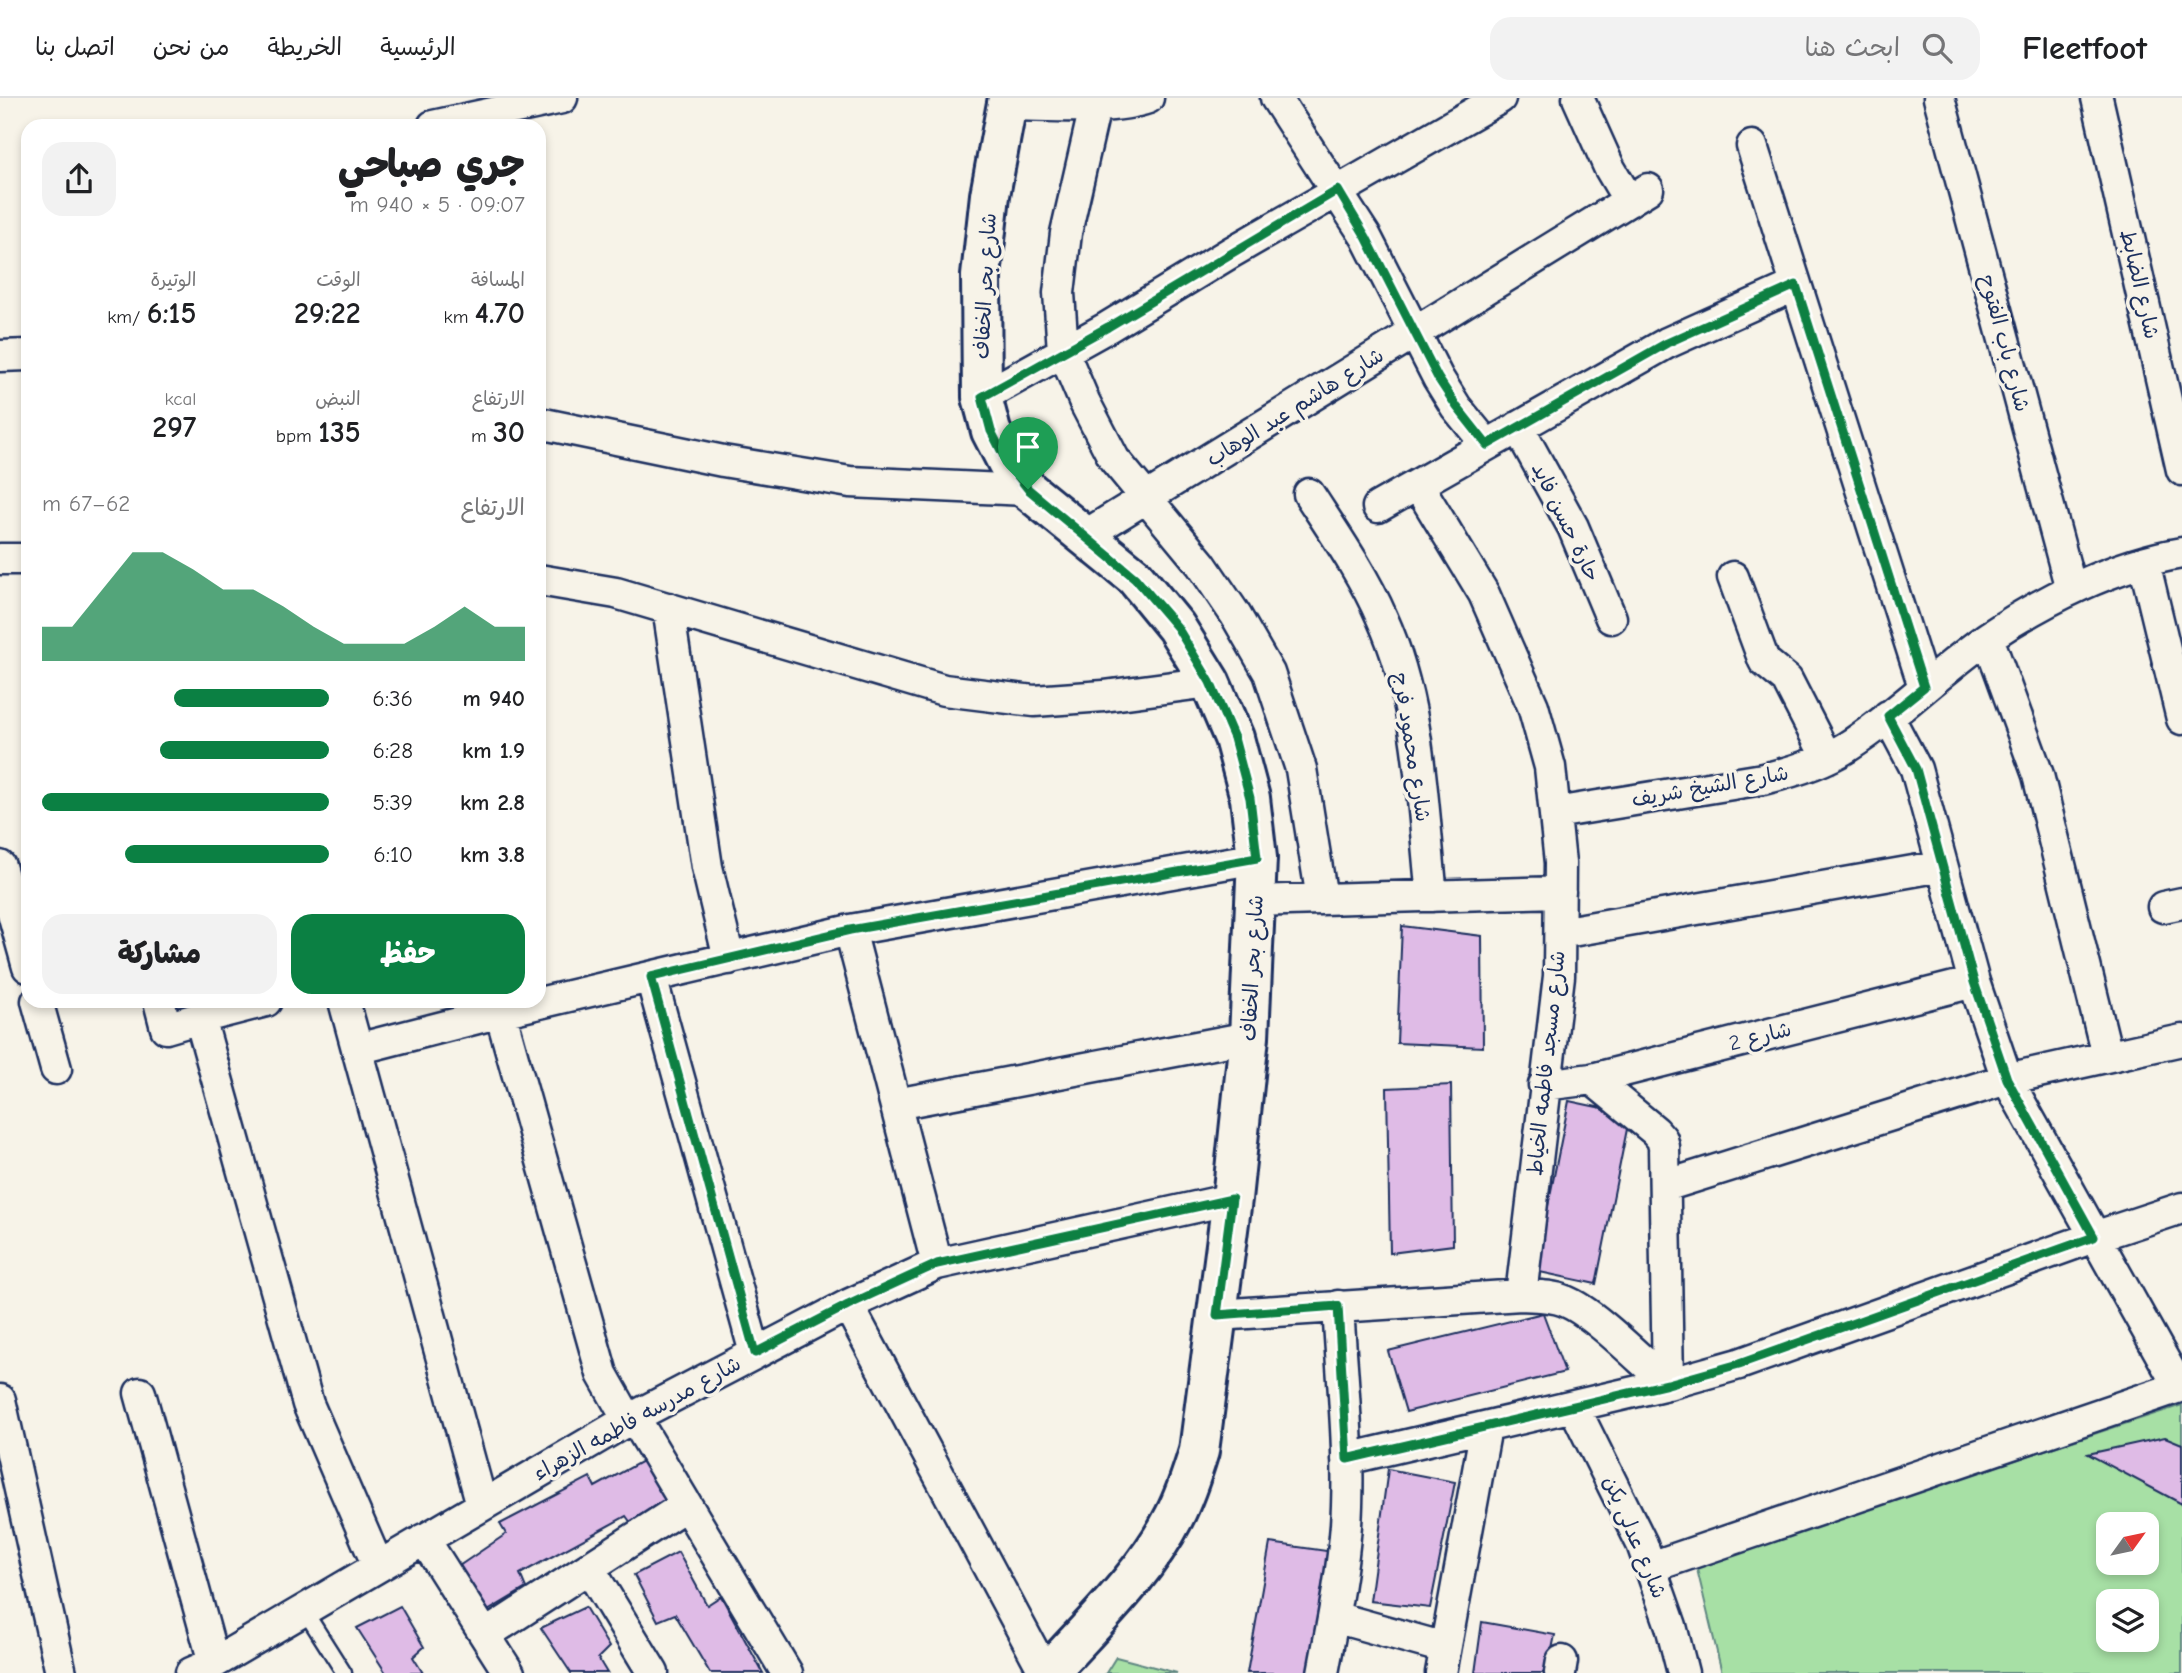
<!DOCTYPE html>
<html lang="ar">
<head>
<meta charset="utf-8">
<style>
  body { margin:0; font-family:"Comic Neue","Playpen Sans Arabic",sans-serif; background:#f2f2f2; color:#202124; direction:rtl; height:100vh; display:flex; flex-direction:column; font-size:26px; white-space:nowrap }
  * { box-sizing:border-box; margin:0 }
  p { font-size:23px; color:#757577 }
  .icon { flex:none; width:38px; height:38px; fill:none; stroke:currentColor; stroke-width:2; stroke-linecap:round; stroke-linejoin:round }
  .map { position:relative; flex:1; overflow:hidden; direction:ltr }
  .details { position:absolute; left:21px; top:21px; width:525px; height:889px; display:flex; flex-direction:column; background:#fff; border-radius:21px; box-shadow:0 4px 10px #0003; direction:rtl }
  .details>* { flex:none }
  .needle { width:46px; rotate:57deg }
  .tools { position:absolute; left:2096px; top:1414px; display:grid; gap:14px }
  .tools a { display:grid; place-items:center; width:63px; height:63px; border-radius:14px; background:#fff; box-shadow:0 4px 10px #0003; font-size:35px }
  .pin { position:absolute; display:grid; place-items:center; width:60px; height:60px; color:#fff; margin:-72px -30px; border-radius:50% 50% 50% 0; rotate:-45deg; box-shadow:0 0 7px #0007 }
  .pin .icon { rotate:45deg }
  .round { display:grid; place-items:center; flex:none; width:74px; height:74px; border-radius:21px; background:#f2f2f2 }
  .head { display:flex; align-items:center; justify-content:space-between; height:119px; padding:0 21px }
  h1 { font-size:38px; font-weight:800; line-height:52px }
  .figures { display:grid; grid-template-columns:repeat(3,1fr); gap:10px; height:119px; padding:7px 21px }
  .figures div { display:grid; align-content:center }
  .figures b { font-size:30px; font-weight:800 }
  .figures small { font-size:19px; font-weight:400 }
  .figures p { font-size:19px }
  .chart { height:196px; padding:14px 21px }
  .chart p { display:flex; justify-content:space-between }
  .chart svg { width:100%; height:126px; margin-top:7px; fill:#0b8043; opacity:.7 }
  .cta { display:flex; gap:14px; margin-top:auto; padding:14px 21px }
  .cta a { flex:1; height:80px; border-radius:21px; background:#0b8043; color:#fff; font-size:28px; font-weight:800; line-height:80px; text-align:center }
  .cta a+a { background:#f2f2f2; color:#202124 }
  ul { padding:0 21px; list-style:none; font-size:23px }
  li { display:grid; grid-template-columns:112px 84px 1fr; align-items:center; height:52px }
  li i { height:18px; border-radius:9px; background:#0b8043 }
  header { display:flex; align-items:center; gap:42px; box-sizing:border-box; height:98px; padding:0 35px; background:#fff; border-bottom:2px solid #e0e0e0 }
  header strong { font-size:33px }
  nav { display:flex; gap:38px; margin-inline-start:auto; font-size:24px }
  .search { width:490px; height:63px; background:#f2f2f2; display:flex; align-items:center; gap:18px; box-sizing:border-box; padding:0 24px; border-radius:21px; color:#757577; font-size:26px }
  .map>svg:first-child { display:block }
  .green { fill:#a7e0a5; stroke:#618882; stroke-width:2; fill-rule:evenodd }
  .building { fill:#dfbbe6; stroke:#1b2f5e; stroke-width:2 }
  .lines { fill:none; stroke-linecap:round; stroke-linejoin:round }
  .lane-casing { stroke:#1b2f5e; stroke-width:19 }
  .street-casing { stroke:#1b2f5e; stroke-width:35 }
  .secondary-casing { stroke:#1b2f5e; stroke-width:44 }
  .lane { stroke:#f7f3e8; stroke-width:14 }
  .street { stroke:#f7f3e8; stroke-width:30 }
  .secondary { stroke:#f7f3e8; stroke-width:38 }
  .route-casing { stroke:#fff; stroke-width:14 }
  .route { stroke:#0b8043; stroke-width:9 }
  .labels { text-anchor:middle; stroke-width:7; stroke-linejoin:round; paint-order:stroke }
  .street-label { font-size:21px; fill:#1b2f5e; stroke:#f7f3e8 }
</style>
</head>
<body>
<header>
<strong>Fleetfoot</strong>
<div class="search"><svg class="icon" aria-label="search" viewBox="0 0 24 24"><circle cx="10" cy="10" r="6"/><path d="M15 15l6 6"/></svg>ابحث هنا</div>
<nav><a>الرئيسية</a><a>الخريطة</a><a>من نحن</a><a>اتصل بنا</a></nav>
</header>
<div class="map">
<svg width="2182" height="1575" viewBox="0 0 2182 1575">
  <rect width="100%" height="100%" fill="#f7f3e8"/>
  <filter id="ink" filterUnits="userSpaceOnUse"><feTurbulence type="fractalNoise" baseFrequency=".0143" numOctaves="2"/><feDisplacementMap in="SourceGraphic" scale="14" xChannelSelector="R" yChannelSelector="G"/><feConvolveMatrix kernelMatrix="1 2 1 2 8 2 1 2 1" color-interpolation-filters="sRGB"/></filter>
  <g filter="url(#ink)">
    <!-- green -->
    <path class="green" d="M2182,1307V1575H1722L1696,1467ZM2109,1426H2147V1465H2109ZM2109,1503H2147V1542H2109Z
      M1116,1559L1177,1575H1106Z"/>
    <!-- building -->
    <path class="building" d="M1402,828L1482,838L1483,949L1397,945Z
      M1451,987L1453,1147L1390,1155L1387,990Z
      M1569,1003L1630,1016L1596,1186L1535,1173Z
      M1543,1215L1565,1274L1406,1314L1388,1253Z
      M2165,1339L2182,1346V1406L2088,1356Z
      M644,1362L670,1406L634,1429L626,1418L520,1476L526,1490L486,1514L456,1470L506,1436L500,1426L590,1379L595,1389Z
      M1388,1371L1455,1384L1430,1510L1370,1503Z
      M1270,1445L1334,1454L1310,1575H1247Z
      M678,1454L707,1507L721,1498L763,1575H710L675,1516L658,1523L634,1477Z
      M400,1508L424,1549L413,1559L423,1575H386L357,1530Z
      M585,1509L609,1549L598,1560L607,1575H571L541,1530Z
      M1482,1524L1555,1537L1547,1575H1475Z"/>
    <g class="lines">
      <defs>
        <path id="lane" d="M304,1512L344,1575"/>
        <path id="street" d="M1097,0L1066,135L1059,195L1063,253L1085,305L1114,361L1201,466L1235,516L1269,575L1301,671L1322,801
          M1276,0L1366,139L1438,280L1456,309L1487,347
          M1578,0L1609,69L1629,103
          M1939,0L2071,491
          M2097,0L2182,372
          M1006,7C1047,7 1111,13 1148,0
          M433,28L562,0
          M1752,48L1924,589
          M0,258L28,257
          M982,299L1108,229L1230,155L1500,0
          M539,325L723,363L850,384L1028,392
          M1518,329L1573,429L1611,520
          M1418,387L1484,496L1533,608L1550,669L1560,765L1559,878L1521,1197
          M1309,396C1335,436 1363,476 1382,520C1421,606 1422,705 1432,798
          M1378,409L1667,245L1796,187
          M1084,438L1648,91
          M0,461H28
          M2144,464L2182,621
          M1733,479L1764,563L1787,582L1827,660
          M539,482L616,495L944,592L1034,603L1104,598L1210,584
          M668,510L707,769L729,861
          M1988,540L2038,677L2107,957
          M1888,618L1916,671L1974,884L2007,981L2179,1289
          M1555,715L1763,681C1792,674 1822,665 1847,649C1897,617 1939,574 1987,540C2043,502 2115,466 2182,455
          M0,768L28,869
          M1257,803L1560,794
          M2163,809L2182,805
          M850,832L937,1166
          M1560,835L1942,768
          M651,879L755,1255
          M37,903L56,971
          M159,903L166,930L200,920
          M266,903L200,920L308,1306L378,1468
          M344,903L482,1407
          M497,903L602,1276L628,1322
          M357,951L501,914L850,832L1257,760
          M1592,981L1655,1033L1662,1041L1664,1049L1668,1286
          M1544,987L1592,981L1974,884
          M896,1006L1249,939
          M1665,1088L2007,981L2182,942
          M848,1207L1045,1575
          M1217,1217L1521,1197C1535,1198 1551,1197 1565,1203C1595,1215 1641,1263 1668,1286
          M140,1295L214,1565
          M0,1302L61,1575
          M1574,1309L1642,1446L1671,1528L1683,1575
          M634,1319L787,1575
          M1347,1361L1668,1286L1739,1266L2094,1139L2182,1110
          M424,1441L509,1575
          M1651,1469L2182,1288
          M589,1470L653,1575
          M1334,1519L1445,1550
          M485,1537L686,1407
          M191,1575L214,1565L628,1322L848,1207L937,1166L1232,1101
          M1323,1575C1332,1526 1342,1477 1346,1427C1351,1355 1342,1281 1338,1208
          M1441,1575L1486,1329
          M1560,1575L1562,1563"/>
        <path id="secondary" d="M1008,0L990,97L981,178L982,299L991,333L1007,364L1028,392L1135,479L1176,529L1210,584L1234,640L1250,700L1257,760L1249,939L1232,1101L1199,1353C1192,1376 1185,1398 1174,1419C1144,1478 1092,1526 1048,1575"/>
      </defs>
      <!-- lane casing -->
      <use href="#lane" class="lane-casing"/>
      <!-- street casing -->
      <use href="#street" class="street-casing"/>
      <!-- secondary casing -->
      <use href="#secondary" class="secondary-casing"/>
      <!-- lane -->
      <use href="#lane" class="lane"/>
      <!-- street -->
      <use href="#street" class="street"/>
      <!-- secondary -->
      <use href="#secondary" class="secondary"/>
    </g>
  </g>
  <g class="lines" filter="url(#ink)">
    <defs>
      <path id="route" d="M1338,92L1366,139L1438,280L1457,309L1487,347L1667,245L1796,187L1924,589L1888,618L1916,671L1974,884L2007,981L2094,1139L1739,1266L1668,1286L1347,1361L1338,1208L1217,1217L1232,1101L937,1166L848,1207L755,1255L651,879L850,832L1257,760L1250,700L1234,640L1210,584L1177,529L1135,480L1028,391L1007,364L991,333L982,299L1108,229Z"/>
    </defs>
    <!-- route casing -->
    <use href="#route" class="route-casing"/>
    <!-- route -->
    <use href="#route" class="route"/>
  </g>
  <g class="labels">
    <!-- street labels -->
    <g class="street-label">
      <text transform="translate(2140 186) rotate(77)" y="7">شارع الضابط</text>
      <text transform="translate(985 188) rotate(-87)" y="7">شارع بحر الخفاف</text>
      <text transform="translate(2005 245) rotate(75)" y="7">شارع باب الفتوح</text>
      <text transform="translate(1295 309) rotate(-32)" y="7">شارع هاشم عبد الوهاب</text>
      <text transform="translate(1566 424) rotate(64)" y="7">حارة حسن فايد</text>
      <text transform="translate(1412 649) rotate(81)" y="7">شارع محمود فرج</text>
      <text transform="translate(1710 688) rotate(-10)" y="7">شارع الشيخ شريف</text>
      <text transform="translate(1252 870) rotate(-87)" y="7">شارع بحر الخفاف</text>
      <text transform="translate(1760 938) rotate(-14)" y="7">شارع 2</text>
      <text transform="translate(1546 965) rotate(-84)" y="7">شارع مسجد فاطمه الخياط</text>
      <text transform="translate(637 1320) rotate(-29)" y="7">شارع مدرسه فاطمه الزهراء</text>
      <text transform="translate(1635 1439) rotate(67)" y="7">شارع عدلى يكن</text>
    </g>
  </g>
</svg>
<div class="tools">
<a><svg class="needle" viewBox="-14 -14 28 28"><path d="M0-13l5 13h-10z" fill="#e53935"/><path d="M0 13l5-13h-10z" fill="#757577"/></svg></a>
<a><svg class="icon" aria-label="layers" viewBox="0 0 24 24"><path d="M12 4l9 5-9 5-9-5zM3 14l9 5 9-5"/></svg></a>
</div>
<div class="pin" style="left:1028px;top:391px;background:#1e9e55"><svg class="icon" aria-label="arrive" viewBox="0 0 24 24"><path d="M6 21V4h12l-3 4 3 4H6"/></svg></div>
<section class="details">
<div class="head"><div><h1>جري صباحي</h1><p>09:07 · 5 × 940 m</p></div><a class="round"><svg class="icon" aria-label="share" viewBox="0 0 24 24"><path d="M12 15V3M7 8l5-5 5 5M5 13v7h14v-7"/></svg></a></div>
<div class="figures">
<div><p>المسافة</p><b>4.70<small> km</small></b></div>
<div><p>الوقت</p><b>29:22</b></div>
<div><p>الوتيرة</p><b>6:15<small> /km</small></b></div>
</div>
<div class="figures">
<div><p>الارتفاع</p><b>30<small> m</small></b></div>
<div><p>النبض</p><b>135<small> bpm</small></b></div>
<div><p>kcal</p><b>297</b></div>
</div>
<div class="chart"><p><span>الارتفاع</span>62–67 m</p>
<svg viewBox="0 0 160 44" preserveAspectRatio="none"><path d="M0 44V32L10 32L20 19L30 6L40 6L50 12L60 19L70 19L80 25L90 32L100 38L110 38L120 38L130 32L140 25L150 32L160 32V44z"/></svg>
</div>
<ul>
<li><b>940 m</b>6:36<i style="width:54%"></i></li>
<li><b>1.9 km</b>6:28<i style="width:59%"></i></li>
<li><b>2.8 km</b>5:39<i style="width:100%"></i></li>
<li><b>3.8 km</b>6:10<i style="width:71%"></i></li>
</ul>
<div class="cta"><a>حفظ</a><a>مشاركة</a></div>
</section>
</div>
</body>
</html>
